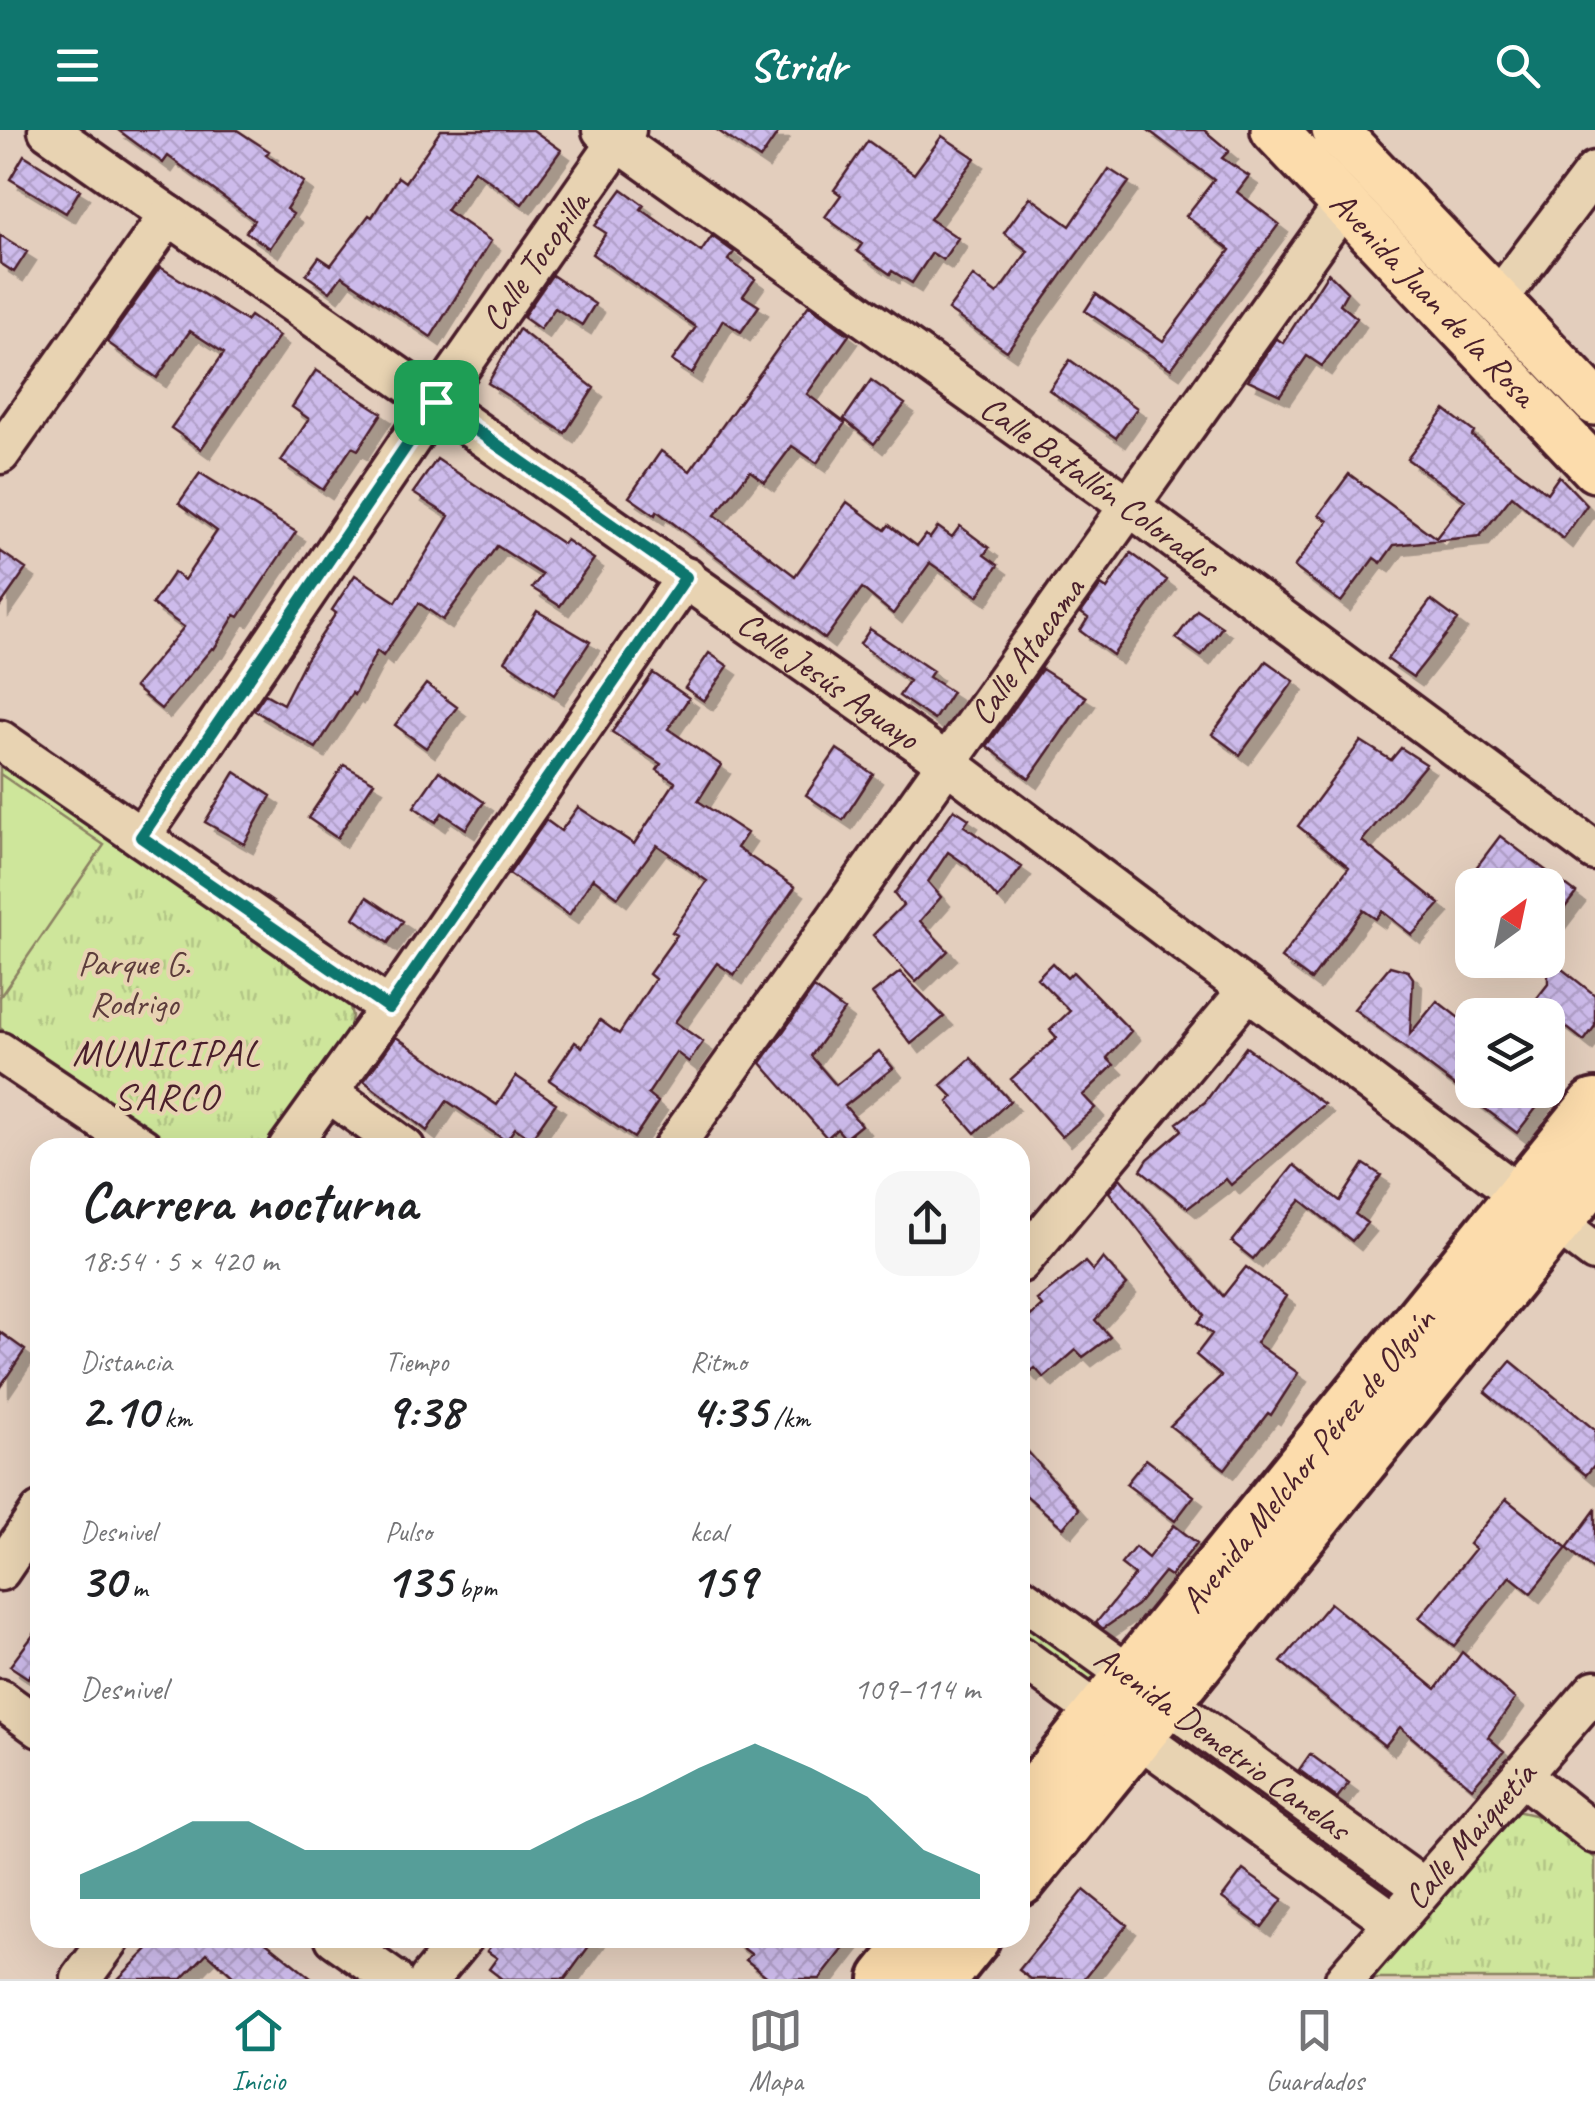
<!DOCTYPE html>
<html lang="es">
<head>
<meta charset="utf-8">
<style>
  body { margin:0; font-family:Caveat,sans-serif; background:#f6f6f6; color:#202124; height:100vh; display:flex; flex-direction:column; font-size:38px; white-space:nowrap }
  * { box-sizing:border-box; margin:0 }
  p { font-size:32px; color:#757577 }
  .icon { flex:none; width:55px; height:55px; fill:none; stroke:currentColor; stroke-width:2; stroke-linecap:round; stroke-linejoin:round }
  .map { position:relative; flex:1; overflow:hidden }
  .details { position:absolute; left:30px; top:1008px; width:1000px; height:810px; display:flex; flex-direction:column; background:#fff; border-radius:30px; box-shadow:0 10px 40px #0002 }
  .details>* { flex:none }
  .needle { width:65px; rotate:33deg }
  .fabs { position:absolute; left:1455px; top:738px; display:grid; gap:20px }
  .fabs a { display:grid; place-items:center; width:110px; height:110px; border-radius:20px; background:#fff; box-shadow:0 10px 40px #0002; font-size:50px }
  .pin { position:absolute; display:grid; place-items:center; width:85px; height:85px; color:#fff; margin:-42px; border-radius:20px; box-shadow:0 5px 15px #0006 }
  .round { display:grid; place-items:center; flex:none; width:105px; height:105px; border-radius:30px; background:#f6f6f6 }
  .summary { display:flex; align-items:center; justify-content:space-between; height:170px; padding:0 50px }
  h1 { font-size:55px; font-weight:700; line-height:75px }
  .stats { display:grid; grid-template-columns:repeat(3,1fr); gap:15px; height:170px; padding:10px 50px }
  .stats div { display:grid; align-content:center }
  .stats b { font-size:50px; font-weight:700 }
  .stats small { font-size:28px; font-weight:400 }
  .stats p { font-size:28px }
  .chart { height:280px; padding:20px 50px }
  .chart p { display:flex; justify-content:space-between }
  .chart svg { width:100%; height:180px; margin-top:10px; fill:#0f766e; opacity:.7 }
  header { display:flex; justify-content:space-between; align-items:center; height:130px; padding:0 50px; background:#0f766e; color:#fff; font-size:45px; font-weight:700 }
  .menu { display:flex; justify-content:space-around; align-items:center; height:140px; border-top:2px solid #e0e0e0; background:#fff; font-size:28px; color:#757577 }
  .menu a { display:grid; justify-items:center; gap:5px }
  .menu .active { color:#0f766e }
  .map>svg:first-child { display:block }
  .grass { fill:url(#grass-tufts); stroke:#8c8263; stroke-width:2.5 }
  .pitch { fill:#cee69b; stroke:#8c8263; stroke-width:2.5 }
  .building { fill:url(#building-cross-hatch); stroke:#4a1f2b; stroke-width:2.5; filter:url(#shadow) }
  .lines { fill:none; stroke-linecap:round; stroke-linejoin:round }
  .minor-casing { stroke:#4a1f2b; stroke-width:45 }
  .major-casing { stroke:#4a1f2b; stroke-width:52 }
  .highway-casing { stroke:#4a1f2b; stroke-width:60 }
  .minor { stroke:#e8d3b2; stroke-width:38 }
  .major { stroke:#fcdcac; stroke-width:45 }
  .highway { stroke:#fcdcac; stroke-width:52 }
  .route-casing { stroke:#fff; stroke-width:20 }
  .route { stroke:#0f766e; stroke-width:12 }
  .labels { text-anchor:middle; stroke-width:8; stroke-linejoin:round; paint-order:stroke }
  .street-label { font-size:35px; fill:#4a1f2b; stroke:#e8d3b2 }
  .park-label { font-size:35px; fill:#5e3d3c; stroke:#e8d3b2 }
  .neighbourhood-label { font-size:38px; letter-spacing:2.5px; fill:#4a1f2b; stroke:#e8d3b2 }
</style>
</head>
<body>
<header><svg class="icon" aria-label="menu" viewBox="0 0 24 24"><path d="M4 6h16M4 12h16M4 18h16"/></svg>Stridr<svg class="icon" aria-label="search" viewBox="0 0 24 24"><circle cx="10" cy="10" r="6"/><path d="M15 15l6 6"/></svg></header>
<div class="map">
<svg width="1595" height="1849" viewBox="0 0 1595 1849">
  <defs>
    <pattern id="grass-tufts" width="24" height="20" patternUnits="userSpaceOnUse" patternTransform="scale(2.5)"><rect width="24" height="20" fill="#cee69b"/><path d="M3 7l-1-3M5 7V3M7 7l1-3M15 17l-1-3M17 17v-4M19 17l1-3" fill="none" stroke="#b2c586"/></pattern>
    <pattern id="building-cross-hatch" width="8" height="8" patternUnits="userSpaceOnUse" patternTransform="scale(2.5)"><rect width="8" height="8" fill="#cdbbeb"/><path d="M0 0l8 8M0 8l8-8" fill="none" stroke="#b2a0ca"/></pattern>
    <filter id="shadow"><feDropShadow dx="9" dy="9" stdDeviation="0" flood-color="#0004"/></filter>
  </defs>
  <rect width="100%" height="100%" fill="#e3cebd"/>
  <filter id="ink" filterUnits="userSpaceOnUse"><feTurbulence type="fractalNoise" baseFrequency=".01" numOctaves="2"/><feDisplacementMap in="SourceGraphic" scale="20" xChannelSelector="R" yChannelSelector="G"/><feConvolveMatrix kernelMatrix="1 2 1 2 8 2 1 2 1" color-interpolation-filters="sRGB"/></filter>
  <g filter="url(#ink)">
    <!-- grass -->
    <path class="grass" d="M0,624L348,868L352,886L348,906L271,1017H177L0,898Z
      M1020,1486L1098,1543L1087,1558L1020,1509Z
      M1170,1596L1376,1745L1369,1755L1162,1606Z
      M1516,1681L1543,1687L1595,1728V1849H1361L1501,1689Z"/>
    <!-- pitch -->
    <path class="pitch" d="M0,644L104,715L0,867Z"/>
    <!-- building -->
    <path class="building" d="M118,0H237L269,21L266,25L304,52L286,79L293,84L270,118L246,102L254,90L168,26L163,33Z
      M441,0H533L561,20L522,74L474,40L446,80L491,111L431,207L342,146L330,162L306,145L319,127L331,135L369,85L372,87L398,47L405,52Z
      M717,0H780L760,29Z
      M1148,0H1204L1229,21L1222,28L1249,46L1237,62L1279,94L1171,239L1085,181L1096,164L1163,211L1230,120L1186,86L1214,50Z
      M942,6L975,28L930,89L958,108L943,130L932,123L912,153L892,141L890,144L857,121L862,114L825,87L841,65L834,60L868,11L914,44Z
      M24,25L80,60L66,83L10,49Z
      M1109,39L1129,52L1007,221L948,180L973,146L997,164L1028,121L1004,103L1030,67L1070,96Z
      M622,59L644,75L641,79L701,122L712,106L734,122L728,130L755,149L743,166L759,176L741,202L723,190L692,244L672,231L696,197L592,124L606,103L595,96Z
      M0,105L27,122L14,142L0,133Z
      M160,137L246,191L250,186L279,206L201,319L171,298L224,223L190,201L157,248L107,212Z
      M1328,143L1347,162L1340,174L1357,188L1322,236L1307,226L1280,265L1248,250L1276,208L1283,213Z
      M552,145L595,174L582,195L555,178L540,199L523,187Z
      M809,175L849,205L807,264L845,293L817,333L792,316L765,352L750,341L715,385L795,446L847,372L885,400L889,395L917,416L925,405L930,408L938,397L952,407L960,396L989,418L984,425L998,435L978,466L930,433L893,484L862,458L825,509L657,381L655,385L629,367L661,321L690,341Z
      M519,199L594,258L565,303L488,253Z
      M1070,230L1137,278L1116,308L1049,260Z
      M316,240L382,283L358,320L352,317L323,360L281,331L309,289L292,277Z
      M871,250L905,274L874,314L844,289Z
      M1445,280L1474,302L1472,306L1547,363L1559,346L1587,375L1563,409L1512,366L1480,406L1394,415L1381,433L1374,428L1341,472L1294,437L1328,391L1319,385L1349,344L1436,408L1465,370L1407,329Z
      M437,329L563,414L566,410L594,429L560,476L532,458L542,445L497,416L443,490L419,473L383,526L377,521L354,565L352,563L316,618L254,580L265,564L283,574L306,529L336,483L332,480L355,445L396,472L449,386L413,363Z
      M200,343L296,402L239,487L235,485L214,519L212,518L161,579L134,557L184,497L152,474L174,442L184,450L217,401L179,373Z
      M0,421L26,439L0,476Z
      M1131,423L1167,450L1113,525L1080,501L1088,488L1081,483L1101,455L1107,459Z
      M1431,470L1458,490L1413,547L1387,529Z
      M1197,480L1222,497L1201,526L1176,508Z
      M537,481L590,512L554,565L505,531Z
      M870,499L933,541L929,547L952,562L934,590L899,566L909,551L860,514Z
      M709,523L728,536L704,571L685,558Z
      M1266,531L1294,551L1240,625L1212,604Z
      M1042,539L1086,567L1029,649L987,616Z
      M653,543L689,568L668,599L721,635L698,671L747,703L737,718L795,757L734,845L717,833L675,892L703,912L689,932L676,922L648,964L658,972L634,1008L549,950L575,912L582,917L600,890L619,904L655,849L649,844L677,805L672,802L707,751L657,715L618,767L593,748L569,785L509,744L546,690L561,701L578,677L634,714L675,652L657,640L661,634L612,602Z
      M426,554L457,577L426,618L395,595Z
      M1361,611L1391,630L1401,618L1426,634L1362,711L1440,774L1412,805L1382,781L1376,789L1363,780L1311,850L1281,828L1349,737L1298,696Z
      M837,619L873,644L843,690L806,665Z
      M344,635L374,652L337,708L308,688Z
      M439,641L484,672L466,699L442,683L436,692L414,677Z
      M235,642L271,666L244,714L205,692Z
      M954,679L969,689L964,696L1022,737L998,769L968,736L948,722L928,752L941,767L920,791L948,821L916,852L873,805L903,775L894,764Z
      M1500,706L1576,763L1548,800V755H1463Z
      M367,767L403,791L388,813L354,788Z
      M1548,828L1595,865V896L1584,911L1534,872L1548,854Z
      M1052,833L1067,848L1073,842L1131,901L1107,928L1114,935L1083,965L1095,978L1062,1007L1011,949L1057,908L1050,900L1070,881L1037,848Z
      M1390,836L1408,841L1413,848L1410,904L1437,871L1472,898V960H1550L1517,1003L1354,879Z
      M900,842L944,887L911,914L872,864Z
      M814,858L844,880L811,926L836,955L879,921L893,938L845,976L861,995L845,1008L837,999L827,1008L761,933Z
      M396,907L497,975L516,946L556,973L531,1009L515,998L506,1011L447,971L427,1001L364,951Z
      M1246,917L1324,974L1231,1055L1226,1049L1188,1078L1141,1040L1148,1029L1182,1000L1177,993L1205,972Z
      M971,928L1010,971L975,1003L948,972L953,967L941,955Z
      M1364,1034L1381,1045L1355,1084L1367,1093L1352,1111L1301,1070L1253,1129L1232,1112L1294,1035L1340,1071Z
      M1120,1048L1223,1166L1246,1137L1286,1166L1256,1213L1298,1243L1271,1285L1268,1283L1225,1339L1170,1296L1221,1246L1196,1225L1212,1204L1198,1193L1204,1185L1109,1062Z
      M1103,1128L1127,1155L1095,1190L1110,1207L1083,1227L1076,1220L1044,1248L1035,1238L1029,1243L1020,1233V1195L1042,1176L1037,1170L1085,1132L1093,1141Z
      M0,1202L25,1220L0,1257Z
      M1511,1231L1595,1300V1334L1586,1345L1485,1262Z
      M1020,1313L1079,1379L1063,1398L1020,1360Z
      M1146,1329L1194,1366L1175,1391L1126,1354Z
      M1506,1369L1567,1418L1531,1463L1510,1446L1454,1516L1419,1488L1475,1419L1469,1414Z
      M1595,1380V1441L1567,1418Z
      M1174,1395L1197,1413L1170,1446L1164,1442L1137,1475L1103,1499L1096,1493L1135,1445L1121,1434L1135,1417L1148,1428Z
      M1330,1473L1436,1559L1462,1522L1515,1569L1488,1607L1504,1621L1472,1658L1400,1597L1385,1616L1281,1532Z
      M40,1496V1531L28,1548L10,1536Z
      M1310,1624L1349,1653L1337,1668L1299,1640Z
      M1243,1740L1283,1769L1262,1797L1222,1768Z
      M1084,1760L1127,1795L1084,1849H1031L1019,1840Z
      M159,1808H261L312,1849H236L207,1823L182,1849H118Z
      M497,1808H595L565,1849H502L489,1839L497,1828L487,1821Z
      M730,1808H852L820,1849H770L746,1830L751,1824Z"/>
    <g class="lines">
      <defs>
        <g id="minor">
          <path id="s1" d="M48,0L947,633L1595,1122"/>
          <path id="s2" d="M602,0L1143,386L1595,721"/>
          <path d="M1497,171L1595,41"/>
          <path d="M0,324L169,85"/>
          <path d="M0,610L389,878"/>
          <path id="s3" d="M141,707L436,272L626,0"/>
          <path d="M0,922L143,1018"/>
          <path d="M328,962L405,1018"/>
          <path d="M288,1018L389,878L686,447"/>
          <path id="s4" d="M673,1018L1344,74"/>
          <path d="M1020,1133L1248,860"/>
          <path d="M0,1441L40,1382"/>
          <path id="s5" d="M1020,1466L1423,1758"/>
          <path d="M1020,1526L1100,1584L1137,1606L1394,1792"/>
          <path d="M0,1569L40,1598"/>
          <path d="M1521,1645L1595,1704"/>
          <path d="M335,1808L393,1849"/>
          <path d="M81,1849L111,1808"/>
          <path d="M429,1849L463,1808"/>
          <path id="s6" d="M1345,1849L1595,1560"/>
        </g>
        <g id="major">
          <path id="s7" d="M1274,0L1595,339"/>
          <path d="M1335,0L1595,272"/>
        </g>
        <g id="highway">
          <path id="s8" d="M1020,1683L1595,976"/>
          <path d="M1020,1749L1595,1043"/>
          <path d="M887,1849L920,1808"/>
          <path d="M940,1849L973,1808"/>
        </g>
      </defs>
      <!-- minor casing -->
      <use href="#minor" class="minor-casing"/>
      <!-- major casing -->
      <use href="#major" class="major-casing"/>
      <!-- highway casing -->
      <use href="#highway" class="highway-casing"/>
      <!-- minor -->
      <use href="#minor" class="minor"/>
      <!-- major -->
      <use href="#major" class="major"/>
      <!-- highway -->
      <use href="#highway" class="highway"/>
    </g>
  </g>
  <g class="lines" filter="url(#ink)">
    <defs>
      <path id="route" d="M436,272L686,447L389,878L141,707Z"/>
    </defs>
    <!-- route casing -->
    <use href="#route" class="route-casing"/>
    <!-- route -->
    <use href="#route" class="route"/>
  </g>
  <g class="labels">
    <!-- street labels -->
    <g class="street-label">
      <text dy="12" stroke="none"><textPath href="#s3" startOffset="698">Calle Tocopilla</textPath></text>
      <text dy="12" stroke="none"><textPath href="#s7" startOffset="232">Avenida Juan de la Rosa</textPath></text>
      <text dy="12" stroke="none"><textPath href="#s2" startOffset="612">Calle Batallón Colorados</textPath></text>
      <text dy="12" stroke="none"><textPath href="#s4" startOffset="610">Calle Atacama</textPath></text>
      <text dy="12" stroke="none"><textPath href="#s1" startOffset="955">Calle Jesús Aguayo</textPath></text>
      <text dy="12" stroke="none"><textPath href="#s8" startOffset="455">Avenida Melchor Pérez de Olguín</textPath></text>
      <text dy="12" stroke="none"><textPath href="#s5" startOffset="250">Avenida Demetrio Canelas</textPath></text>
      <text dy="12" stroke="none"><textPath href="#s6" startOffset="190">Calle Maiquetía</textPath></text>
    </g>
    <!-- park labels -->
    <g class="park-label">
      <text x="134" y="845">Parque G.<tspan x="134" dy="40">Rodrigo</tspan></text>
    </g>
    <!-- neighbourhood labels -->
    <g class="neighbourhood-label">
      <text x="167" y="935">MUNICIPAL<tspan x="167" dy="44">SARCO</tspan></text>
    </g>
  </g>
</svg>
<div class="fabs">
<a><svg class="needle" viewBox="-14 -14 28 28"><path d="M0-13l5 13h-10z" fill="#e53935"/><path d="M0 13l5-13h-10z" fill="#757577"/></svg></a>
<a><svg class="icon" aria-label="layers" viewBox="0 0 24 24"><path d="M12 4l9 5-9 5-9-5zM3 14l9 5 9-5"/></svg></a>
</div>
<div class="pin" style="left:436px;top:272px;background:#1e9e55"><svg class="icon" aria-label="arrive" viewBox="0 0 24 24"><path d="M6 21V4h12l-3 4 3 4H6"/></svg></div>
<section class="details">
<div class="summary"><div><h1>Carrera nocturna</h1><p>18:54 · 5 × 420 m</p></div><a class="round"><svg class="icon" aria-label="share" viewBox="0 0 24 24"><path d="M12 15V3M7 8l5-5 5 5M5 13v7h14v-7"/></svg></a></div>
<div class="stats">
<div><p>Distancia</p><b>2.10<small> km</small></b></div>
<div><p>Tiempo</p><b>9:38</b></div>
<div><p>Ritmo</p><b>4:35<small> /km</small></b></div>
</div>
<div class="stats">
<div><p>Desnivel</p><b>30<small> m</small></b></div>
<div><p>Pulso</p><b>135<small> bpm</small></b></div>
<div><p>kcal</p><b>159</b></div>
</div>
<div class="chart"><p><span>Desnivel</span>109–114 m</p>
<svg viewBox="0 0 160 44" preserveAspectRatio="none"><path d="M0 44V38L10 32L20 25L30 25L40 32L50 32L60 32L70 32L80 32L90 25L100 19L110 12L120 6L130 12L140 19L150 32L160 38V44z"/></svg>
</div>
</section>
</div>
<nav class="menu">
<a class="active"><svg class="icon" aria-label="home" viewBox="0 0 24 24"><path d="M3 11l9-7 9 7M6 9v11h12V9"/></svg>Inicio</a>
<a><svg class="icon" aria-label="map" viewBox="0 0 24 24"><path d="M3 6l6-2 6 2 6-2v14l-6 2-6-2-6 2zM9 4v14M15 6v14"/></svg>Mapa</a>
<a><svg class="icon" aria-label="saved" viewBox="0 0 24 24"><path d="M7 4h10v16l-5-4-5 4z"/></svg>Guardados</a>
</nav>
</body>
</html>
